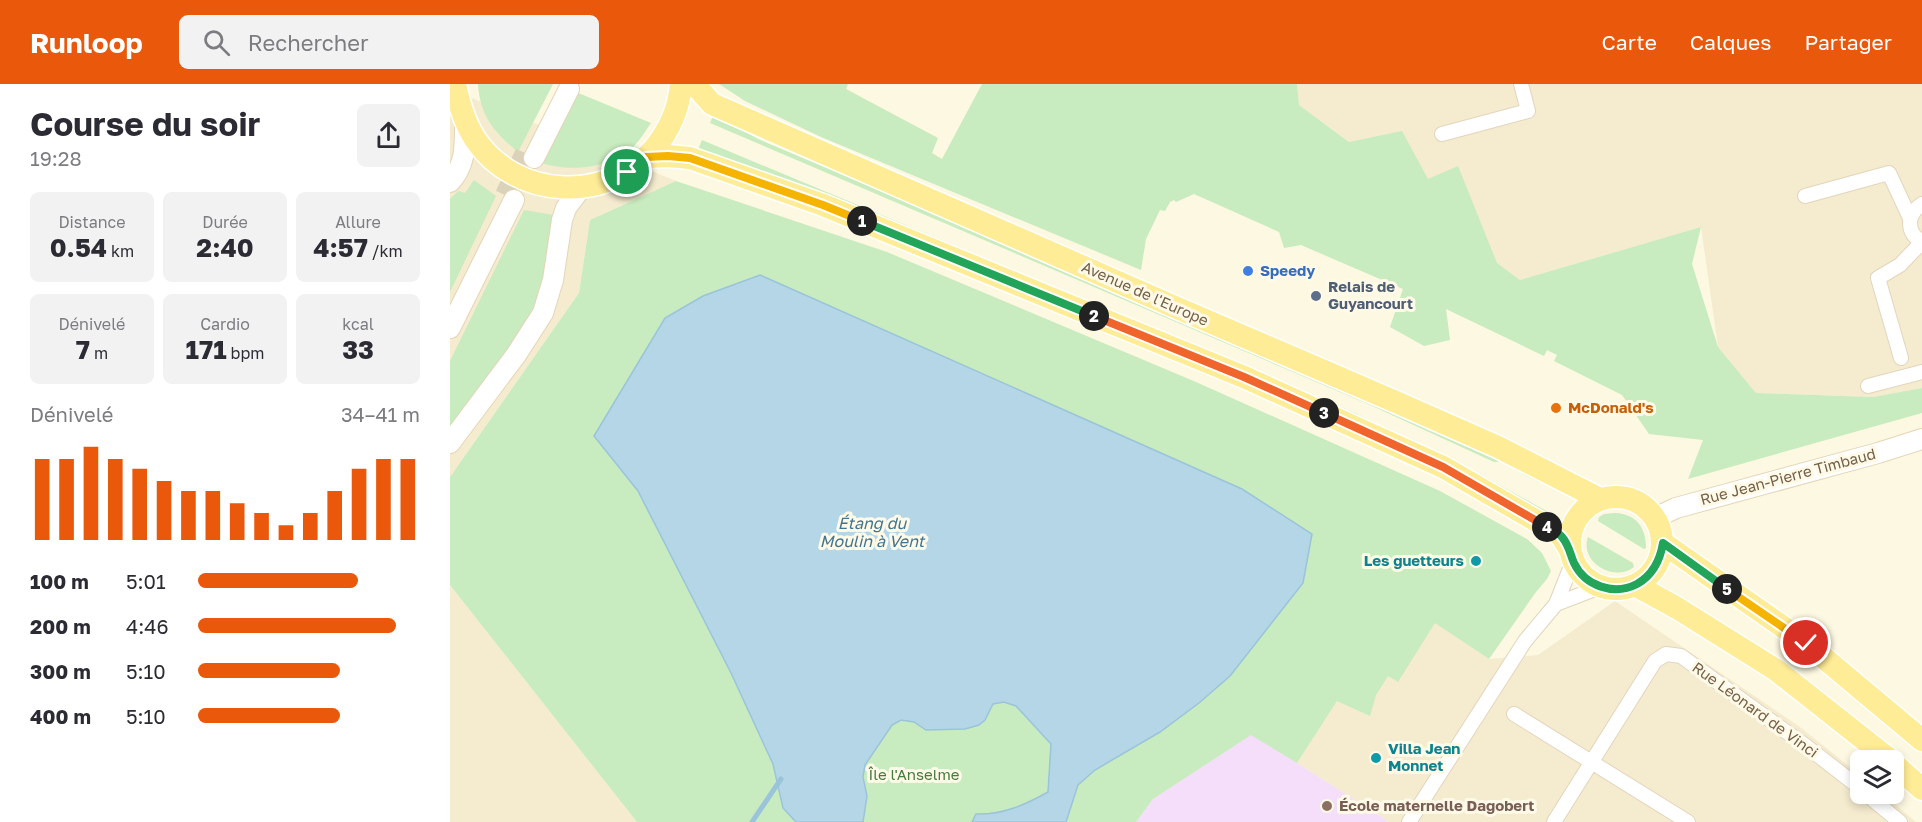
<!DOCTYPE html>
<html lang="fr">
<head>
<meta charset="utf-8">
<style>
  body { margin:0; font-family:"Golos Text",sans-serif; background:#f2f2f3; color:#2b2b33; height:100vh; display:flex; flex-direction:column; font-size:22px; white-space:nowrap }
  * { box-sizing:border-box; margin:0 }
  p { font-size:20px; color:#7c7c81 }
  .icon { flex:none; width:33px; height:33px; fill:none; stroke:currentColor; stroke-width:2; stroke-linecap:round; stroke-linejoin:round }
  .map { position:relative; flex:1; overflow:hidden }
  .sheet { display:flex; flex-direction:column; background:#fff; width:450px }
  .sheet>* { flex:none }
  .buttons { position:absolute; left:1400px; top:666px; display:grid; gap:12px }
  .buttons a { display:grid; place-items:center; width:54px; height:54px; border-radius:9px; background:#fff; box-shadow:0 3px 9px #0003; font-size:30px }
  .pin { position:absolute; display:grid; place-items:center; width:51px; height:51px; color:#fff; margin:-26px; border:3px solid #fff; border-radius:50%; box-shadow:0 2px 6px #0007 }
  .km { position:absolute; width:30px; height:30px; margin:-15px; border-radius:50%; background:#222; color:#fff; font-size:16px; line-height:30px; text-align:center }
  .round { display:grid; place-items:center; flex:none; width:63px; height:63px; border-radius:9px; background:#f2f2f3 }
  .overview { display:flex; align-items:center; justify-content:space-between; height:102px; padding:0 30px }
  h1 { font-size:33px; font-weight:700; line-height:45px }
  .metrics { display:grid; grid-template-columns:repeat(3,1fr); gap:9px; height:102px; padding:6px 30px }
  .metrics div { display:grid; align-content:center; border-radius:9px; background:#f2f2f3; text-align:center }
  .metrics b { font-size:26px; font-weight:700 }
  .metrics small { font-size:16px; font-weight:400 }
  .metrics p { font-size:16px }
  .chart { height:168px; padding:12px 30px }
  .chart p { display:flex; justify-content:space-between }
  .chart svg { width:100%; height:108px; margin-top:6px; stroke:#ea580c; stroke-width:6 }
  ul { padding:0 30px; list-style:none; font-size:20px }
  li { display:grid; grid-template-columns:96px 72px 1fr; align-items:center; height:45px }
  li i { height:15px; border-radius:8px; background:#ea580c }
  header { display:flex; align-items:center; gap:36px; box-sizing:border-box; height:84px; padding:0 30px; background:#ea580c; color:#fff }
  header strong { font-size:28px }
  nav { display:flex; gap:33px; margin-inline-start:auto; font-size:21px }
  .search { width:420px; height:54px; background:#f2f2f3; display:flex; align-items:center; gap:15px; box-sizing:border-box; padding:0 21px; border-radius:9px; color:#7c7c81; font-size:22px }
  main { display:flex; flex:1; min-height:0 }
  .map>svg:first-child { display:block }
  .residential { fill:#f5ebcf }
  .education { fill:#f4def9 }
  .green { fill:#c8ebbf }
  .water { fill:#b5d6e7; stroke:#9ac4da; stroke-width:1.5 }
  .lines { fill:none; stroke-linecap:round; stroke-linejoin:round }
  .stream { stroke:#9ac4da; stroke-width:5 }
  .secondary-tunnel { stroke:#dbd2ba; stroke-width:20; stroke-dasharray:20 10; stroke-linecap:butt }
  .street-casing { stroke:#e2d5bc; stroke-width:16 }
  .secondary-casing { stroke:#e4d5b7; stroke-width:22 }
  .primary-casing { stroke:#fff; stroke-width:25 }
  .street { stroke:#fff; stroke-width:14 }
  .secondary { stroke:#fff; stroke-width:20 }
  .primary { stroke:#ffec96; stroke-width:22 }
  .split-1-casing { stroke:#fff; stroke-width:12 }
  .split-2-casing { stroke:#fff; stroke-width:12 }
  .split-3-casing { stroke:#fff; stroke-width:12 }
  .split-4-casing { stroke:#fff; stroke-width:12 }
  .split-5-casing { stroke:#fff; stroke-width:12 }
  .split-6-casing { stroke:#fff; stroke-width:12 }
  .split-1 { stroke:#f5b400; stroke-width:8 }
  .split-2 { stroke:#22a559; stroke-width:8 }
  .split-3 { stroke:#f0652b; stroke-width:8 }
  .split-4 { stroke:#f0652b; stroke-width:8 }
  .split-5 { stroke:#22a559; stroke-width:8 }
  .split-6 { stroke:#f5b400; stroke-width:8 }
  .shop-dot { fill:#3f7fe0; stroke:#fffae8; stroke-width:2 }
  .service-dot { fill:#5c6f8a; stroke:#fffae8; stroke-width:2 }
  .food-dot { fill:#e8710a; stroke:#fffae8; stroke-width:2 }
  .culture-dot { fill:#0f9aa8; stroke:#fffae8; stroke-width:2 }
  .education-dot { fill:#8d6e63; stroke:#fffae8; stroke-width:2 }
  .labels { text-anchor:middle; stroke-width:6; stroke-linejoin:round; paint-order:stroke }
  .shop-label { font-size:15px; font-weight:bold; fill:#366cbe; stroke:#fffae8; text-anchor:start }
  .service-label { font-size:15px; font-weight:bold; fill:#4e5e75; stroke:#fffae8; text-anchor:start }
  .street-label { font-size:15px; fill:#756047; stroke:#fffae8 }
  .food-label { font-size:15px; font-weight:bold; fill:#c56008; stroke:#fffae8; text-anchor:start }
  .culture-label { font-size:15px; font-weight:bold; fill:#0d838f; stroke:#fffae8; text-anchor:end }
  .park-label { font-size:15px; fill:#447c3e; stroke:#fffae8 }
  .education-label { font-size:15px; font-weight:bold; fill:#785e54; stroke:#fffae8; text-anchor:start }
  .water-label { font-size:16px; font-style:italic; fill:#427592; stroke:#fffae8 }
</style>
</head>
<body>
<header>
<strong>Runloop</strong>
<div class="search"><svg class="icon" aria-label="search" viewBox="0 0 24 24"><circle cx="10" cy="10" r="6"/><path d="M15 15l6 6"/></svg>Rechercher</div>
<nav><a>Carte</a><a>Calques</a><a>Partager</a></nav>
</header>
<main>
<section class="sheet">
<div class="overview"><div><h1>Course du soir</h1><p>19:28</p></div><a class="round"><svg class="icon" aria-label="share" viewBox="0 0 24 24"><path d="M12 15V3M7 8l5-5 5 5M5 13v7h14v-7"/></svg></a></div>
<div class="metrics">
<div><p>Distance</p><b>0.54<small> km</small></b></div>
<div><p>Durée</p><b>2:40</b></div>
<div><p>Allure</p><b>4:57<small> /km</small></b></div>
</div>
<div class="metrics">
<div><p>Dénivelé</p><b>7<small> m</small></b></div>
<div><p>Cardio</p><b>171<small> bpm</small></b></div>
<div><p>kcal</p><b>33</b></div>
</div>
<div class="chart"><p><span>Dénivelé</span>34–41 m</p>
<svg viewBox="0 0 160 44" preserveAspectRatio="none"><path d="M5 44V11M15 44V11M25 44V6M35 44V11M45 44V15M55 44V20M65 44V24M75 44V24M85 44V29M95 44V33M105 44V38M115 44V33M125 44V24M135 44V15M145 44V11M155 44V11"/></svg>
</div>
<ul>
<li><b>100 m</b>5:01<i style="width:72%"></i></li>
<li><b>200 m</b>4:46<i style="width:89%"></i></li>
<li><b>300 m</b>5:10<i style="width:64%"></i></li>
<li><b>400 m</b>5:10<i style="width:64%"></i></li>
</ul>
</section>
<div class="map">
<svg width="1472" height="738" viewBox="0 0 1472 738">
  <rect width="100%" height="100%" fill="#fdf8e1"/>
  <!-- residential -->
  <path class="residential" d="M847,0H1472V304L1423,313L1306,309L1268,263L1251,143L1070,196L1037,172L920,73L849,21Z
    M0,5L226,97L140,136L129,209L0,393Z
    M0,501L187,738H0Z
    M1165,517L1350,643L1410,691V710H1433L1466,738H936L937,736L847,679L921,564L984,538L1039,575L1088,571Z"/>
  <!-- education -->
  <path class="education" d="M802,650L847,679L937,736L936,738H686L703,715Z"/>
  <!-- green -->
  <path class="green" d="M28,0H103L68,68C44,48 30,32 28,0Z
    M269,0H398L396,5L488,54L482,69L492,75L532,0H847L849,21L899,58L952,47L978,95L1008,82L1047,179L1070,196L1251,143L1242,180L1268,263L1306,309L1423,313L1472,304V329L1238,395L1253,356L1199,350L1172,311L1104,277L1107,271L1097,266L1094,272L996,225L1000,256L974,262L940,243L953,205L851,161L834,164L829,148L744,110L726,118L724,116L720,118L715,127L710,126L696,155L691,186L371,53L295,17Z
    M126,8L201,39C196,46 191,55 184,62C161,85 120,88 91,79Z
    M264,29L308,55L906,308L1095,395L1089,398L1073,390L1070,384L1055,377L1044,378L918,320L260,39Z
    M252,56L905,329L1037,394L1098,428L1101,437L247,68Z
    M24,96L46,112L0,208V115L8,107L15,109Z
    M226,97L437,168L746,298L990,407L1077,455L1092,469L1101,487L1097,495L1086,508L1039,575L985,539L948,598L938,592L926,611L920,632L887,617L847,679L801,651L703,715L686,738H187L0,501V393L129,209L140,136Z
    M74,126L104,131L94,206L83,233L0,345V277Z
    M1165,429C1186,430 1196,443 1196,464L1194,465L1148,437L1149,433L1154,430Z
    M1138,453L1183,479L1184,483C1164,499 1129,478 1138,453Z"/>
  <!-- water -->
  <path class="water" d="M310,191L792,405L862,450L853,499L780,592L749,619L710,648L645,686L628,701L616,738H522L526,730C552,731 575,721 598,708L601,660L566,622L554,618L543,620L535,636L529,641L515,645L476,646L464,638L451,636L442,641L415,681L413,693L417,712L413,738H346L333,724L323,680L281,589L188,407L144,352L215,234L253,212Z"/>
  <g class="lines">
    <!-- stream -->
    <path class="stream" d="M302,738L331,695"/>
    <!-- secondary-tunnel -->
    <path class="secondary-tunnel" d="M55,111L75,69"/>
    <defs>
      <path id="street" d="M992,50L1078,27L1071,0
        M1355,112L1439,89L1460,134
        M1472,120C1456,131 1456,148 1472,158
        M1451,274L1428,194L1450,181L1472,158
        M1418,302L1472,288
        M1106,520L1150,503
        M1064,630L1238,738
        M1416,710L1450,738
        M959,738L1075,557L1106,520L1123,477
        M1104,738L1205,577L1216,570L1231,572L1356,662L1410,704"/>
      <path id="secondary" d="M84,74L119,5
        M0,98C16,81 15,61 15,39
        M0,244L64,116
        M0,359L66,271L93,229L103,196L112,136L116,124L132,103
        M1205,434L1226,424L1428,369L1472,355"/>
      <path id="primary" d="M5,0C9,20 14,38 25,55C65,115 156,120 203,66C219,47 229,25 231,0
        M244,0L262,20L718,220L946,318L1048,363L1150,415
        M196,73L218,72L240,74L373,121L794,293L993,383L1111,451L1120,466
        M1120 459a46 46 0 1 1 92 0a46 46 0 1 1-92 0Z
        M1213,459L1356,559L1472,656
        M1185,501L1227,524L1326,586L1440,676
        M1443,679L1472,705"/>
    </defs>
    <!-- street casing -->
    <use href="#street" class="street-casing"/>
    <!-- secondary casing -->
    <use href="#secondary" class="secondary-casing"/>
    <!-- primary casing -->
    <use href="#primary" class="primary-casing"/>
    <!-- street -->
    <use href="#street" class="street"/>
    <!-- secondary -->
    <use href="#secondary" class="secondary"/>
    <!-- primary -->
    <use href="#primary" class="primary"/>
  </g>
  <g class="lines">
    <defs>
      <path id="split-1" d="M177,88L196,73L218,72L240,74L373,121L412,137"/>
      <path id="split-2" d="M412,137L644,232"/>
      <path id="split-3" d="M644,232L794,293L874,329"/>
      <path id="split-4" d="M874,329L993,383L1097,443"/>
      <path id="split-5" d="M1097,443C1102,446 1109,449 1112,453C1119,461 1120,470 1124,479C1135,502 1164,512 1187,500C1203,491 1210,477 1213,459L1277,505"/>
      <path id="split-6" d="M1277,505L1356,559"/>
    </defs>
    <!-- split-1 casing -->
    <use href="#split-1" class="split-1-casing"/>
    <!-- split-2 casing -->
    <use href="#split-2" class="split-2-casing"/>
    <!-- split-3 casing -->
    <use href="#split-3" class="split-3-casing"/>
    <!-- split-4 casing -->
    <use href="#split-4" class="split-4-casing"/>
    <!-- split-5 casing -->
    <use href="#split-5" class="split-5-casing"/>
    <!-- split-6 casing -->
    <use href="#split-6" class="split-6-casing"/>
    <!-- split-1 -->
    <use href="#split-1" class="split-1"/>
    <!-- split-2 -->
    <use href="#split-2" class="split-2"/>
    <!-- split-3 -->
    <use href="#split-3" class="split-3"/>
    <!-- split-4 -->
    <use href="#split-4" class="split-4"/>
    <!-- split-5 -->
    <use href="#split-5" class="split-5"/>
    <!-- split-6 -->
    <use href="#split-6" class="split-6"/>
  </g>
  <!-- markers -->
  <circle class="shop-dot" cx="798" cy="187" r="6"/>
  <circle class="service-dot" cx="866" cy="212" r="6"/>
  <circle class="food-dot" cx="1106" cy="324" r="6"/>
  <g class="culture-dot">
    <circle cx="1026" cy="477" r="6"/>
    <circle cx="926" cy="674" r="6"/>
  </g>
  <circle class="education-dot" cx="877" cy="722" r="6"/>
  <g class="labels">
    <!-- shop labels -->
    <g class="shop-label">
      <text x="810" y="192">Speedy</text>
    </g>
    <!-- service labels -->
    <g class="service-label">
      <text x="878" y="208">Relais de<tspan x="878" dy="17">Guyancourt</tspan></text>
    </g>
    <!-- street labels -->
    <g class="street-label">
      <text transform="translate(695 210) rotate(24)" y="5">Avenue de l'Europe</text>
      <text transform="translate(1338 393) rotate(-15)" y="5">Rue Jean-Pierre Timbaud</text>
      <text transform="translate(1305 626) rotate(36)" y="5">Rue Léonard de Vinci</text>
    </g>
    <!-- food labels -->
    <g class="food-label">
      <text x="1118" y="329">McDonald's</text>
    </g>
    <!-- culture labels -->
    <g class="culture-label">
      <text x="1014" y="482">Les guetteurs</text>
      <text x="938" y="670" text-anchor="start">Villa Jean<tspan x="938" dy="17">Monnet</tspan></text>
    </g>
    <!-- park labels -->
    <g class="park-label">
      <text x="464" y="696">Île l'Anselme</text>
    </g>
    <!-- education labels -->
    <g class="education-label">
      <text x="889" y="727">École maternelle Dagobert</text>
    </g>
    <!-- water labels -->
    <g class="water-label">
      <text x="422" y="445">Étang du<tspan x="422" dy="18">Moulin à Vent</tspan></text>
    </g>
  </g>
</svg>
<div class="buttons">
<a><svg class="icon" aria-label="layers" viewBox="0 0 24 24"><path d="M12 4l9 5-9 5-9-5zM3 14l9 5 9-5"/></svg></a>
</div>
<div class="pin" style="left:177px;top:88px;background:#1e9e55"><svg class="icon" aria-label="arrive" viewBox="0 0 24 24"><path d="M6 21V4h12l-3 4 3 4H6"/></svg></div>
<div class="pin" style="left:1356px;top:559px;background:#d93025"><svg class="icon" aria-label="check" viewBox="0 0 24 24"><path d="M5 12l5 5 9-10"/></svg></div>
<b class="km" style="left:412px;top:137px">1</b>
<b class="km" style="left:644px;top:232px">2</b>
<b class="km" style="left:874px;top:329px">3</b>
<b class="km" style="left:1097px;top:443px">4</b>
<b class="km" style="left:1277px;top:505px">5</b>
</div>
</main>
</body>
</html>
